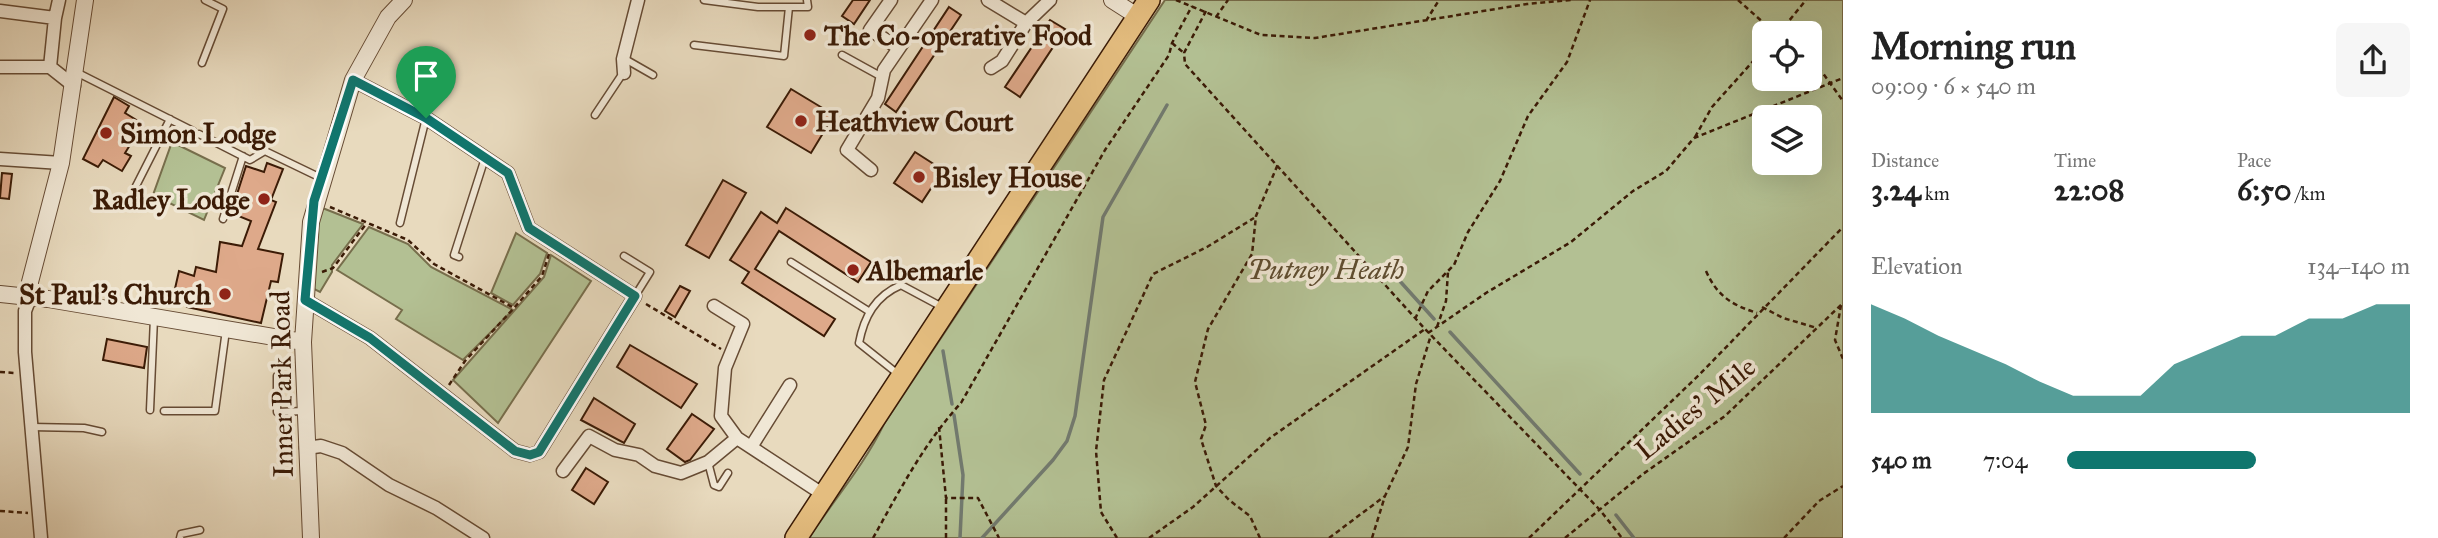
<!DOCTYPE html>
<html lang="en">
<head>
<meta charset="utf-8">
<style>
  body { margin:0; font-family:"IM FELL Great Primer",serif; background:#f6f6f6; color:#222; height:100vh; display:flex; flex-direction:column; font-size:26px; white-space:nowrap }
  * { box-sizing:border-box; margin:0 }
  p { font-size:23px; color:#767676 }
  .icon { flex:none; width:38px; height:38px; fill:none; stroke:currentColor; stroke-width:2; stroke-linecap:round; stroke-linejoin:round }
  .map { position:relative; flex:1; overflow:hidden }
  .side { display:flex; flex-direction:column; background:#fff; width:595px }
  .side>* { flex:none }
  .tools { position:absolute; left:1752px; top:21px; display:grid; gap:14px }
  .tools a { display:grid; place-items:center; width:70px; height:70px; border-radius:10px; background:#fff; box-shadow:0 7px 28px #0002; font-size:35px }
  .pin { position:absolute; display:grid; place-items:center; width:60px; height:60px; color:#fff; margin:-72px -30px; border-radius:50% 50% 50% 0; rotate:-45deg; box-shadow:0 0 7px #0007 }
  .pin .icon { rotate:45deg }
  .round { display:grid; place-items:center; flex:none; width:74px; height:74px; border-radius:10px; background:#f6f6f6 }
  .overview { display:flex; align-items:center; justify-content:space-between; height:119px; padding:0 28px }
  h1 { font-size:38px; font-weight:700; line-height:52px }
  .metrics { display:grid; grid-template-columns:repeat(3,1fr); gap:10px; height:119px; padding:7px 28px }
  .metrics div { display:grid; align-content:center }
  .metrics b { font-size:30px; font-weight:700 }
  .metrics small { font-size:19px; font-weight:400 }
  .metrics p { font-size:19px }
  .chart { height:196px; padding:14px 28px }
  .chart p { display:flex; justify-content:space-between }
  .chart svg { width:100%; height:126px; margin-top:7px; fill:#0f766e; opacity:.7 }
  ul { padding:0 28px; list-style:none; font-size:23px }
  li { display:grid; grid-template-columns:112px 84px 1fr; align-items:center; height:52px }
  li i { height:18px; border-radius:9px; background:#0f766e }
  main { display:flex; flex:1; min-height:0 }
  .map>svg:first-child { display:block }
  .green { fill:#b3c093; stroke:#776e4c; stroke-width:2; fill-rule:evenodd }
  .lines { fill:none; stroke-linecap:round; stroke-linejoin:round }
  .stream { stroke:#727a6f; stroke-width:3.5 }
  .building { fill:#dea98a; stroke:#3b1b06; stroke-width:2 }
  .service-casing { stroke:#664b34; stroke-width:9 }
  .minor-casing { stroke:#664b34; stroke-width:15 }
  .tertiary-casing { stroke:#664b34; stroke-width:18 }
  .primary-casing { stroke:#3b1b06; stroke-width:24 }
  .path { stroke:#3b1b06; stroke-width:2.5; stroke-dasharray:5 3.5; stroke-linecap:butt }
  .service { stroke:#f0e7d5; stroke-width:6 }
  .minor { stroke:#f0e7d5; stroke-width:12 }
  .tertiary { stroke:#f0e7d5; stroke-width:16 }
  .primary { stroke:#e4bd7f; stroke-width:21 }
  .route-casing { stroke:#fff; stroke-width:14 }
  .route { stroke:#0f766e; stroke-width:9 }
  .poi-dot { fill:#8f2418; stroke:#f0e7d5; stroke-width:2.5 }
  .labels { text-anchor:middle; stroke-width:7; stroke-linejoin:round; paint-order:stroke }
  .poi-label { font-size:28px; font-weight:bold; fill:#3b1b06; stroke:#f0e7d5; text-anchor:start }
  .park-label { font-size:28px; font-style:italic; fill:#5f4d30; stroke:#f0e7d5 }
  .street-label { font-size:28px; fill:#3b1b06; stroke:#f0e7d5 }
</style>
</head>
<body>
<main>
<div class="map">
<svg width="1843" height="538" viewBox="0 0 1843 538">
  <rect width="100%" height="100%" fill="#e8dabe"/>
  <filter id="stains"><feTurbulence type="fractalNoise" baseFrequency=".00286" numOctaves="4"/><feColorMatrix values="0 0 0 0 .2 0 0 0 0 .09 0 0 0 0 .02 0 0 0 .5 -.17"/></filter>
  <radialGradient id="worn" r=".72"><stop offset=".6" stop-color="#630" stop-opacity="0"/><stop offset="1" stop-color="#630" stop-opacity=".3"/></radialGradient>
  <!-- green -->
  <path class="green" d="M1165,0H1843V538H809C835,498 863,467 884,424ZM1764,33H1810V79H1764ZM1764,117H1810V163H1764Z
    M172,142L225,168L204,220L153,195Z
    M320,207L363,224L332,265V272L320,292L312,288Z
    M369,227L408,244L431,267L513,310L463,360L396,319L402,310L337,270Z
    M516,233L547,253L540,274L513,305L491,293Z
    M551,255L591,281L498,423L453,380L544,277Z"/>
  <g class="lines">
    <!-- stream -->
    <path class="stream" d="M1398,279L1434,319
      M1450,332L1580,474
      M943,351L952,404
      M954,415L963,475L960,538
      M1616,515L1634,538
      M982,538L1053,460L1067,441L1075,416L1103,217L1167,105"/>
  </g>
  <!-- building -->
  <path class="building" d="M853,0H870L854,24L842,16Z
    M949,7L961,15L896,112L885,104Z
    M1050,20L1065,29L1020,97L1005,87Z
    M791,89L834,115L811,153L767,127Z
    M114,97L129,106L125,113L143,124L125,153L131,156L122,171L103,160L98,167L83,159Z
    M915,152L943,170L922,202L894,183Z
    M267,163L283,169L271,200L276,202L258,249L283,254L278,282L271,281L261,323L187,307L189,296L174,293L179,271L194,276L196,267L216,272L220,242L242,246L251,221L231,213L246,166L264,172Z
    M2,173L12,174L9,199L0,198Z
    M723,180L746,193L709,258L686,245Z
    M786,208L871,262L858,282L779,231L755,269L835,319L824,336L742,283L749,272L730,260L761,212L777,223Z
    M680,286L690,291L675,317L665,311Z
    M107,339L147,347L144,368L103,360Z
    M630,345L697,384L681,408L617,367Z
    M594,398L635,424L624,443L581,420Z
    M692,414L714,429L690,460L685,462L667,449Z
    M586,468L608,482L594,504L572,490Z"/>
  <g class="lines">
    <defs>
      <path id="service" d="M704,0L758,7H808L807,0
        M694,45L784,56L789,7
        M842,55L882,77
        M625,59L653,75
        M202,63L223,9L205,0
        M76,72L193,131
        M595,115L623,73
        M199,134L250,160L265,151L321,178
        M136,186L170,119
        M223,219L243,156
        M400,223L426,118
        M624,256L650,272L635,296
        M459,257L454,255L485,158
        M791,262L870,312
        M898,374L859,343C864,317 875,296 901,285L944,308
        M277,376V412L304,411
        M150,410L154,318
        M164,411H215L226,330
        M31,427L84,428L102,432
        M708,462L714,485L719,487L728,473
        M180,538L181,534L200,530"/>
      <path id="minor" d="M891,0L870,30L899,48
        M988,0L1026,23
        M0,11L55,18L50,67H0
        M55,18L59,0
        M50,67L74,86
        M991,68L1002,61L1026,23L1050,0
        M624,73L623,59L638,0
        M0,159L61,163
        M871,170L847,150L878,98L884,70L932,0
        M30,298L25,311V352L41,538
        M305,300L370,338L515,451L530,455L539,452L635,296L529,228L508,173L426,118L353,80
        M714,306L743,324L725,368L721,416L737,438L824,495
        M751,447L790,385
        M306,448L321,446L342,453L389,485L436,508L483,538
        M563,471L589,436L615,450L639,455L655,466L681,473L708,462L737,438"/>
      <path id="tertiary" d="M1112,0L1137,16
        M0,294L48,299L303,342
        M30,298V282L61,163L85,0
        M311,538L303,342L311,222L353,80L388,17L404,0"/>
      <path id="primary" d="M796,538L1149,0"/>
    </defs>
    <!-- service casing -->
    <use href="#service" class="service-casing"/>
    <!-- minor casing -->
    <use href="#minor" class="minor-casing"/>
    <!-- tertiary casing -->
    <use href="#tertiary" class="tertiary-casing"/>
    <!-- primary casing -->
    <use href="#primary" class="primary-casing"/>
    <!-- path -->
    <path class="path" d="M1176,0L1261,35L1315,38L1527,4L1571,0
      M1738,0L1775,33
      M1206,11L1184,53L1185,64L1425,329L1600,510L1622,538
      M1216,17L1228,0
      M1426,21L1439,0
      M1779,33L1806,0
      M1172,43L1184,53
      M1810,65L1822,72L1843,101
      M1695,137L1712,107L1764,49
      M330,207L408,240L434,264L514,308L542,276L549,254
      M1706,271C1717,296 1732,305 1757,313
      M322,272L333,268L366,224
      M646,304L721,349
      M1841,305L1835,340L1843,359
      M1762,307L1783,318L1817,328
      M1415,319L1428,291L1454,265L1468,232L1500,181L1528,116L1567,62L1590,0
      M1437,327L1446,301L1448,272
      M1428,333L1486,293L1571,242L1633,191L1666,171L1694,138L1843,78
      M0,372L14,373
      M449,385L465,361L514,308
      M939,427L946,498H978L999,538
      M0,511L28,513
      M873,538C900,490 924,443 961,403L1105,150L1169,55L1172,43L1192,6
      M946,538V498
      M1117,538L1101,512L1096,451L1104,380L1153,274L1207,247L1254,218
      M1149,538L1193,507L1270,438L1425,329
      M1260,538L1250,516L1229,500L1216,486L1201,439L1206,425L1195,382L1208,329L1252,254L1256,216L1278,164
      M1329,538L1385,496
      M1372,538L1385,496L1408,447L1416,384L1431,335
      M1529,538L1699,375L1843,227
      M1565,538L1643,474L1725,416L1843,303
      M1784,538L1819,501L1843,486"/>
    <!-- service -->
    <use href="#service" class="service"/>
    <!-- minor -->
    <use href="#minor" class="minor"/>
    <!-- tertiary -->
    <use href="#tertiary" class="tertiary"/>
    <!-- primary -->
    <use href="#primary" class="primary"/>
  </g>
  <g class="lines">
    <defs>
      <path id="route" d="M353,80L426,118L508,173L529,228L635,296L539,452L530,455L515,451L370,338L305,300L314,201Z"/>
    </defs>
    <!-- route casing -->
    <use href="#route" class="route-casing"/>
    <!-- route -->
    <use href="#route" class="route"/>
  </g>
  <!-- markers -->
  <g class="poi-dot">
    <circle cx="810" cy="35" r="7"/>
    <circle cx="801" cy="121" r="7"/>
    <circle cx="106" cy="133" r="7"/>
    <circle cx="919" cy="177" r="7"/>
    <circle cx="264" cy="199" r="7"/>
    <circle cx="853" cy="270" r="7"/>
    <circle cx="225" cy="294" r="7"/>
  </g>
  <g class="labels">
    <!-- poi labels -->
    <g class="poi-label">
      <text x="824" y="45">The Co-operative Food</text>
      <text x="815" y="131">Heathview Court</text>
      <text x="120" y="143">Simon Lodge</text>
      <text x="933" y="187">Bisley House</text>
      <text x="250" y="209" text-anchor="end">Radley Lodge</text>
      <text x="867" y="280">Albemarle</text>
      <text x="211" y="304" text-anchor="end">St Paul's Church</text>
    </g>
    <!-- park labels -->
    <g class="park-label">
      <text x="1326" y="279">Putney Heath</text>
    </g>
    <!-- street labels -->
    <g class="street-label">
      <text transform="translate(281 384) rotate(-91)" y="10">Inner Park Road</text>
      <text transform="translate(1695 408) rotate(-39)" y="10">Ladies' Mile</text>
    </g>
  </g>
  <rect width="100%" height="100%" filter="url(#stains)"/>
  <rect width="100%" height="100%" fill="url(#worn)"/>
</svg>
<div class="tools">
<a><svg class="icon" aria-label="locate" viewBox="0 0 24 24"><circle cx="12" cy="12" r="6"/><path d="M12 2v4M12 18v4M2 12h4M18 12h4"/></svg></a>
<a><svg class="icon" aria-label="layers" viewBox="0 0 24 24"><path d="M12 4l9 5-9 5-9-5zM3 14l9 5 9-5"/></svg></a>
</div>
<div class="pin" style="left:426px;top:118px;background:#1e9e55"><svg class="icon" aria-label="arrive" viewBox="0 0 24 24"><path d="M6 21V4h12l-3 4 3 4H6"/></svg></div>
</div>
<section class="side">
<div class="overview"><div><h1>Morning run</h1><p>09:09 · 6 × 540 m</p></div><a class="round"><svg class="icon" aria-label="share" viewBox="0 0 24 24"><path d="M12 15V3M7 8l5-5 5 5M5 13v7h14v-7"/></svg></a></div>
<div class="metrics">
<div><p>Distance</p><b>3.24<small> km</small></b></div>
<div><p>Time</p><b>22:08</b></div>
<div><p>Pace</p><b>6:50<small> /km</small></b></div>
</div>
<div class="chart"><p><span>Elevation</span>134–140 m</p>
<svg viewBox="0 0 160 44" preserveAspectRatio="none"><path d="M0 44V6L10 11L20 17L30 22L40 27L50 33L60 38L70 38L80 38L90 27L100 22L110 17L120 17L130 11L140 11L150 6L160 6V44z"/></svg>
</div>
<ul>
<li><b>540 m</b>7:04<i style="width:55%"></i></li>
</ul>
</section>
</main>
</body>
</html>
